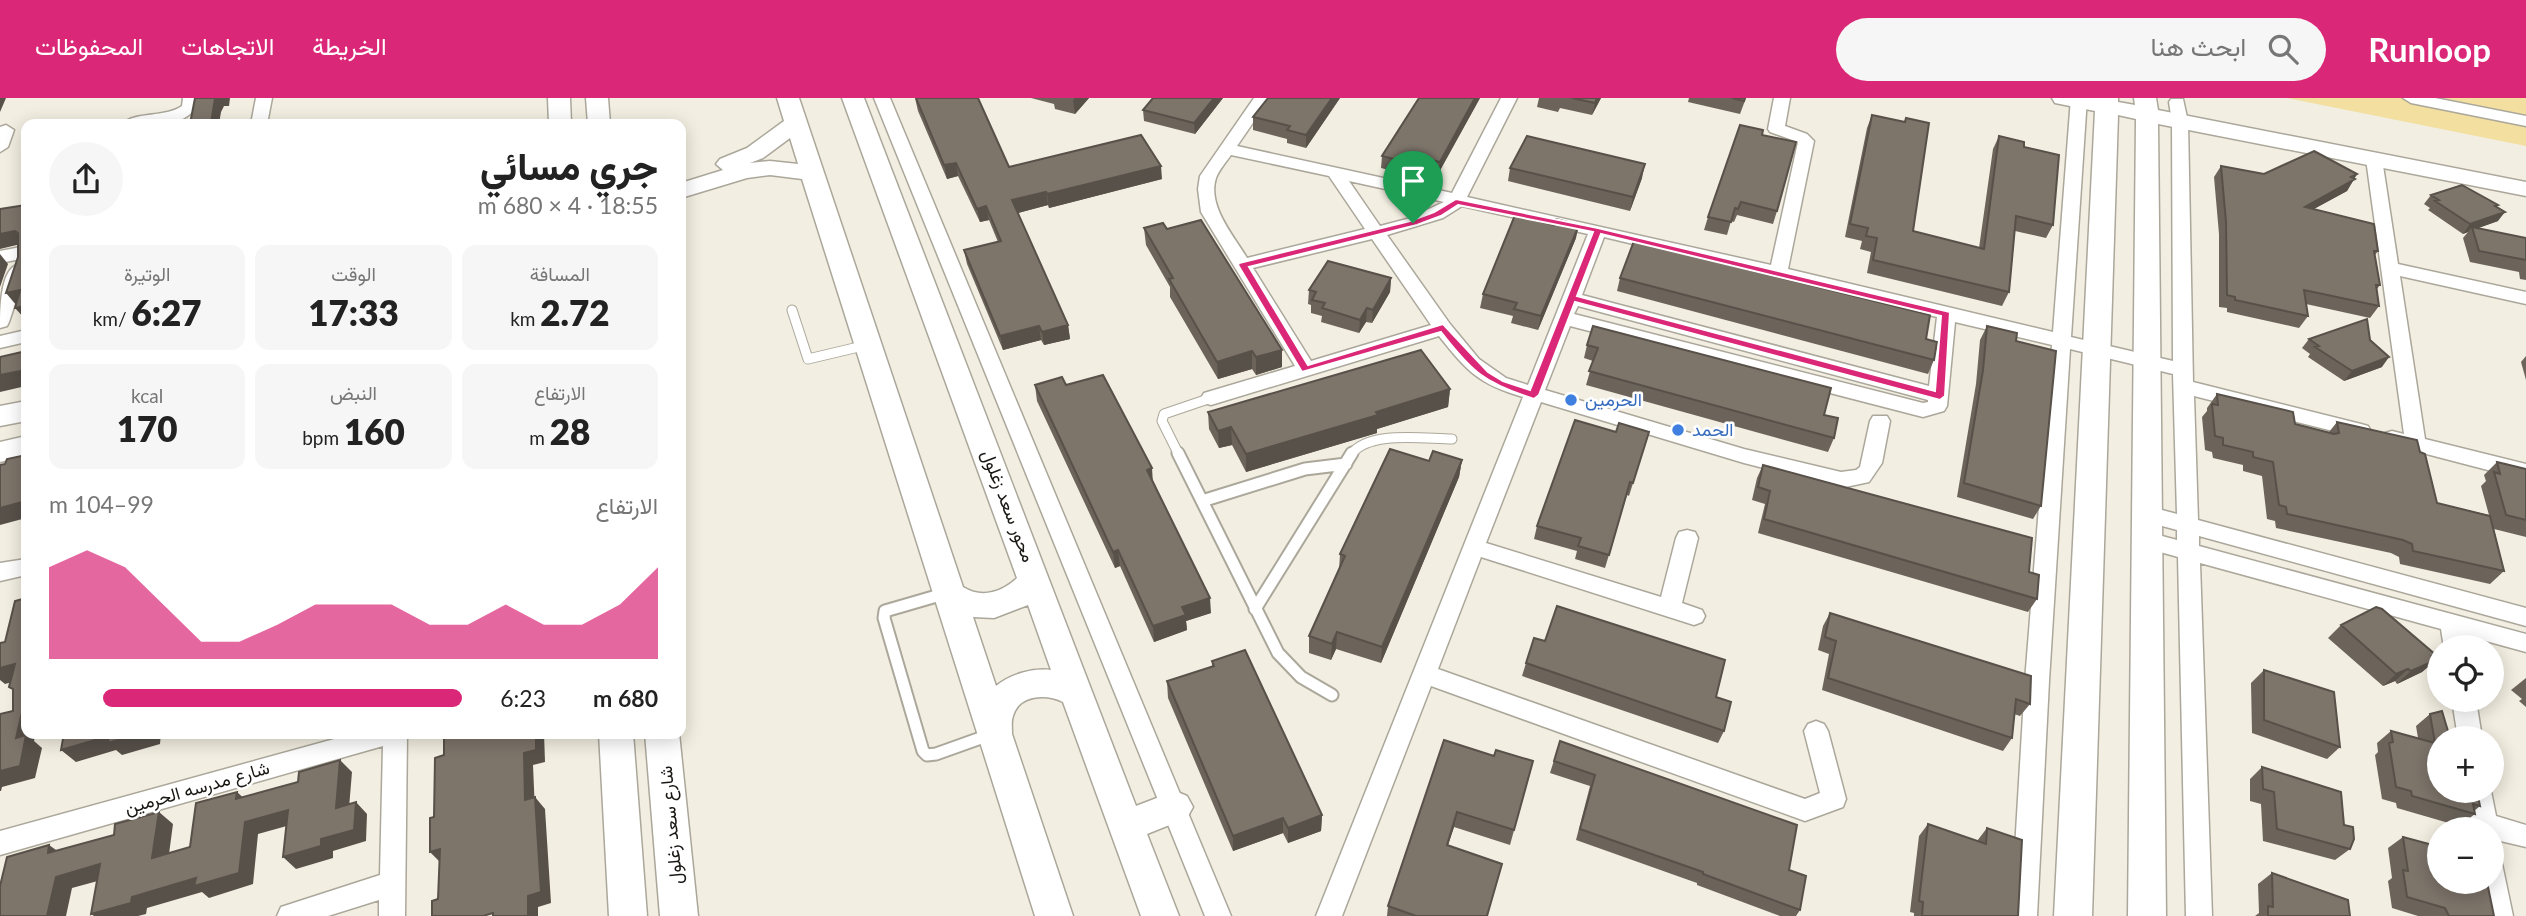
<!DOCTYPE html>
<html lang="ar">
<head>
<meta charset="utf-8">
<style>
  body { margin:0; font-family:Lato,Vazirmatn,sans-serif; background:#f6f6f6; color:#222; direction:rtl; height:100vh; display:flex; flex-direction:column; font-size:26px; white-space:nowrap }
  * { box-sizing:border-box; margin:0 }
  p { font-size:23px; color:#767676 }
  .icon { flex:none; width:38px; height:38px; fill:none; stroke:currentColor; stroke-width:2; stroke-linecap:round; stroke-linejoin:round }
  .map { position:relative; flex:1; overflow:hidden; direction:ltr }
  .panel { position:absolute; left:21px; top:21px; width:665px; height:620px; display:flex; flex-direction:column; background:#fff; border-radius:14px; box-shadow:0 4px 18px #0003; direction:rtl }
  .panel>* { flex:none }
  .tools { position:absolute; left:2427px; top:537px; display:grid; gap:14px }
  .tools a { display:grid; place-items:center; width:77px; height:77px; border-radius:50%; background:#fff; box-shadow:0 4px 18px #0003; font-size:35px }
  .pin { position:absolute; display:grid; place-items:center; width:60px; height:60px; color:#fff; margin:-72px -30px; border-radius:50% 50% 50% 0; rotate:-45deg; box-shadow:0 0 7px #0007 }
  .pin .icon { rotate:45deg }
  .round { display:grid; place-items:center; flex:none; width:74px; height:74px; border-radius:37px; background:#f6f6f6 }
  .overview { display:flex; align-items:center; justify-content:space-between; height:119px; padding:0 28px }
  h1 { font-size:38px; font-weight:800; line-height:52px }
  .stats { display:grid; grid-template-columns:repeat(3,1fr); gap:10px; height:119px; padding:7px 28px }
  .stats div { display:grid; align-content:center; border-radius:14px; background:#f6f6f6; text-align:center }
  .stats b { font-size:35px; font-weight:800 }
  .stats small { font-size:19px; font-weight:400 }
  .stats p { font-size:19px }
  .chart { height:196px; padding:14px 28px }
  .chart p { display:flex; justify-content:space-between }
  .chart svg { width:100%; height:126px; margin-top:7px; fill:#db2777; opacity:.7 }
  ul { padding:0 28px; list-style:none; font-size:23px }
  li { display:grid; grid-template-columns:112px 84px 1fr; align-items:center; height:52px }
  li i { height:18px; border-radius:9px; background:#db2777 }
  header { display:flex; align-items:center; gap:42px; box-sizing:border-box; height:98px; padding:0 35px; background:#db2777; color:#fff }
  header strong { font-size:33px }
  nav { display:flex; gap:38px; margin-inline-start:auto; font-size:24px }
  .search { width:490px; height:63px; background:#f6f6f6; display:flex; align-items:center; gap:18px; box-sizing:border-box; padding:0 24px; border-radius:38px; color:#767676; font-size:26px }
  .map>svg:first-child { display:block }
  .green { fill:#f3dfa0 }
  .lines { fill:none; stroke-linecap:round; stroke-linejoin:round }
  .lane-far1-casing { stroke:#aba79a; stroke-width:11 }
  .lane-casing { stroke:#aba79a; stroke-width:15 }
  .street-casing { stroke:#aba79a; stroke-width:3 }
  .secondary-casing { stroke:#aba79a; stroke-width:3 }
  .lane-far1 { stroke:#fff; stroke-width:9 }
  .lane { stroke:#fff; stroke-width:11 }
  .street { fill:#fff; fill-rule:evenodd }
  .secondary { fill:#fff; fill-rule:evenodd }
  .wall { fill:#6c645b }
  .shaded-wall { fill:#58514a }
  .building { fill:#7d746a; stroke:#58514a; stroke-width:2 }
  .route { fill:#db2777; stroke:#fff; stroke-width:2; fill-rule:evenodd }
  .shop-dot { fill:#3f7fe0; stroke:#fff; stroke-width:2.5 }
  .labels { text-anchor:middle; stroke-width:5; stroke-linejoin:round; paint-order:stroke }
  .shop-label { font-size:18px; fill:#366cbe; stroke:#fff; text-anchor:start }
  .street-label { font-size:18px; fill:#191713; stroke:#fff }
</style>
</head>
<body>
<header>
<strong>Runloop</strong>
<div class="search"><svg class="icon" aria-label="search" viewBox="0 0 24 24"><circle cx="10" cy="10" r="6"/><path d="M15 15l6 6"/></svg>ابحث هنا</div>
<nav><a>الخريطة</a><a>الاتجاهات</a><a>المحفوظات</a></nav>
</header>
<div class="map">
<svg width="2526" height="818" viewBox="0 0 2526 818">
  <rect width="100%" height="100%" fill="#f2eee1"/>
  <!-- green -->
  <path class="green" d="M2287,0H2526V48Z"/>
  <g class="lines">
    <defs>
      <path id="lane-far1" d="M792,212L808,261L867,247
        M1179,357L1162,323L1164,316L1211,300
        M1351,357C1367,332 1425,341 1452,341"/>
      <path id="lane" d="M1178,355L1278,555L1301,579L1332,597
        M1202,403L1305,371L1346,366
        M947,495L885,513L884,520L923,653L927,657L936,656L992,636
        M1255,511L1352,355"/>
      <path id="street" d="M183,0H199C193,32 147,27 122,26C136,13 165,20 182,8Z
        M256,0H272L267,26H251Z
        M874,0H890L1231,818H1205Z
        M1254,0H1270L1237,48L1452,95L1501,0H1517L1467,99L1771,167L1798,44L1770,34L1768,31L1774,0H1790L1785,28L1807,36L1814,43L1788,171L2053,234L2071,0H2087L2071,239L2173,263L2172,24L2169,4L2171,1H2183L2188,24L2193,284L2361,326L2368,328L2371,333L2368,338L2361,340L2194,298L2198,422L2526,510V528L2199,438V448L2526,536V554L2464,537L2466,550H2444L2441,531L2200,465L2212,818H2186L2178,459L2139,448L2136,442L2139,436L2147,434L2177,442V432L2140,422L2136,416L2140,410L2147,408L2177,416L2173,276L2070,251L2049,583L2037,818H2011L2025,583L2052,247L1955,224L1947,308L1944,313L1923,319L1570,228L1545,292L1744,351L1841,374L1856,372L1860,369L1870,323L1873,318H1887L1890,323L1882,365L1869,384L1841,390L1744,365L1541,304L1486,445L1661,499L1676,440L1679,434L1687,432L1695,434L1698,440L1682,505L1702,512L1705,518L1702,524L1694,527L1481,459L1438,571L1805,701L1820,695L1804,633L1808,626L1816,623L1824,626L1828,633L1846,701L1843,709L1805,723L1431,588L1342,818H1316L1523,299C1478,286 1467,273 1439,238L1211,307L1204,305L1201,300L1204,295L1295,268L1201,114L1198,91L1200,78ZM1231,57L1329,78L1365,131L1247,160C1234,138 1207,108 1216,80C1219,72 1226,64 1231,57ZM1349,83L1444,104L1407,121L1380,128ZM1462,108L1588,136L1528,287L1506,280L1479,261L1450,226L1387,137L1443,120ZM1604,139L1937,219L1929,288L1582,197ZM1372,141L1431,227L1311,263L1253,170ZM1578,208L1928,302V304L1923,305L1574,216Z
        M2403,0H2435L2526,18V28L2411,5Z
        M6,27L14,32L8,49L0,54V29Z
        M2374,56L2382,61L2398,166L2526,194V206L2400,178L2425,341L2526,366V382L2392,347L2385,345L2382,340L2385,335L2392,333L2404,336L2366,61Z
        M26,148V160L0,165V153Z
        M17,167L26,173L9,224L7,228L0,230C0,214 0,172 17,167Z
        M26,232V244L0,250V238Z
        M26,461V477L0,483V465Z
        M2452,602H2476L2482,640H2458Z
        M356,635H407L405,818H379V802L328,818H277L281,809L380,777L383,648L0,757V733Z
        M2467,693H2491L2496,718L2526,727V749L2492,741V732H2473Z
        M2492,757L2501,761L2513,818H2487L2482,784H2492Z"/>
      <path id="secondary" d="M548,0H570L571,26H549Z
        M586,0H608L610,26H588Z
        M777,0H799L963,489C982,501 1002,494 1017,480L842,0H864L1136,708L1175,693L1187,698L1193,709L1187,720L1147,736L1179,818H1141L1063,604C1047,596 1019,596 1013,618C1011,623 1012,630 1012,636L1073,818H1035L802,81L770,77L747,80L681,100V85L723,72L716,66L720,61L747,50L784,23ZM790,40L798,66L770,63L750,65L763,60ZM1028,507L1051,572C1032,570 1011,576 996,588L973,519L994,520Z
        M2052,0H2118V4L2135,7L2134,0H2156L2158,12L2526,84V98L2158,26L2166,818H2128L2136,21L2118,17L2092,818H2054L2095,13L2055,5Z
        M26,303V323L0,328V308Z
        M26,338V358L0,364V344Z
        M599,635H633L647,818H609Z
        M645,635H679L698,818H660Z"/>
    </defs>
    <!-- lane-far1 casing -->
    <use href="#lane-far1" class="lane-far1-casing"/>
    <!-- lane casing -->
    <use href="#lane" class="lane-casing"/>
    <!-- street casing -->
    <use href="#street" class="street-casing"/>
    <!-- secondary casing -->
    <use href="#secondary" class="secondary-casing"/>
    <!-- lane-far1 -->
    <use href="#lane-far1" class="lane-far1"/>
    <!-- lane -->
    <use href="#lane" class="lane"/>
    <!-- street -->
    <use href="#street" class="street"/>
    <!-- secondary -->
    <use href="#secondary" class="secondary"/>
  </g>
  <!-- wall -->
  <path class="wall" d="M915,0L1009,69L1162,81L1049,110L1048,107L1018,115L1068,227L1070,241L1044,247L1041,242L1003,252L967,166L964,152L998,144L989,122L980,124L958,78L947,81L918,13Z
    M1031,0H1089L1075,16L1055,11L1054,6Z
    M1223,0L1195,36L1144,23L1143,12Z
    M1268,0H1340L1306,50L1287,45V41L1253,32V19Z
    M1419,0H1480L1438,76L1404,68L1400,75L1381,70L1382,58Z
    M1539,0H1601L1592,17L1560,10L1558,14L1537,9Z
    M1689,0H1746L1740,16L1688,4Z
    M1872,17L1905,24L1906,20L1913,133L1979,150L1993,51L1999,38L2024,49L2053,127L2046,140L2015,133L2009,194L2002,208L1867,175L1871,154L1860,151L1862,143L1845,139L1867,30Z
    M1762,37L1777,113L1773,126L1737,117L1734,124L1731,123L1727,137L1704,132L1708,119Z
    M2221,68L2264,76H2357L2347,93L2314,111L2378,153L2375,157L2380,187L2377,191L2379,208L2370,220L2306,206L2308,218L2299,230L2227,214V210L2219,209V136L2214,79Z
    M1510,70L1642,80L1630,113L1508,83Z
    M2431,97L2498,107L2496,109L2498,123L2478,130L2526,140V182L2520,181L2519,174L2470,164L2463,140L2468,134L2463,136L2428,112L2430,110L2424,106Z
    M1144,130L1167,131L1282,269L1256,277L1252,271L1218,281L1170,199V189L1146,147Z
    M1576,140L1538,232L1511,225L1513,218L1480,210L1483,196Z
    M1391,180L1390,194L1372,225L1366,224L1359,235L1321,224L1322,218L1311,215V207L1308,206L1309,192Z
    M1620,180L1926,241L1934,262L1928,276L1617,193Z
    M1987,228L2041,408L2033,421L1957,399L1976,286L1980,242Z
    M2309,241L2370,242L2382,269L2344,283L2308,259L2310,256L2302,250Z
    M1587,247L1824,317L1834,340L1828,354L1586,287L1593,263L1584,260Z
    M2526,258V282L2521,264Z
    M1035,287H1066L1211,515L1186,523L1187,532L1154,544L1120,468L1115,470L1037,303Z
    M1450,291L1448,309L1377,331V335L1246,374L1232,347L1219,350L1209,331L1208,314Z
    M2217,296L2295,326L2329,334L2337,324L2420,354L2437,405L2489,417L2481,388L2486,383L2484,377L2497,364L2526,371V439L2494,431L2504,473L2490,486L2400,466L2399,459L2391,455L2276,430L2275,423L2267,421L2262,378L2243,373V367L2213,360L2212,354L2205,352L2202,319L2207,313V310Z
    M1616,334H1649L1629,398L1627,397L1605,470L1575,461L1577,453L1534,441L1537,428Z
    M1462,362L1459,379L1381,565L1336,551L1331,562L1309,555V538L1339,472L1340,456L1429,363Z
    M1763,367L2029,474L2037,501L2028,514L1758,435L1765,406L1752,402L1757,380Z
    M1830,515L2030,606L2020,618L2014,616L2012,640L2003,653L1822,592L1829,556L1818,552L1823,528Z
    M2341,527L2433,559L2436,562L2422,574L2397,586L2395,583L2383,588L2328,540Z
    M1212,563L1322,717L1321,733L1288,745L1283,735L1233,753L1168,600L1167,583L1212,569Z
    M1526,565L1724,633L1718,645L1522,578Z
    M2264,572L2340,649L2327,661L2252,635L2251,585Z
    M2526,580V609L2519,603L2522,601L2511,592Z
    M2430,616L2440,640L2480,708L2474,713L2475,716L2459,728L2397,710L2396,705L2382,701L2375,657L2378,654L2377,645L2391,633L2418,640L2416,628Z
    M1560,643L1789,772L1800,812L1796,818H1780L1697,787V785L1576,742L1590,688L1550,675Z
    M1494,658L1533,663L1510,747L1454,729L1448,747L1487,818H1387L1388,808Z
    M2262,669L2344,727L2350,751L2335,762L2263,743L2261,706L2250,703V681Z
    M1928,726L1977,743L1987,730L2018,818H1914V815L1910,814L1919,738Z
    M2403,739L2494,818H2418L2392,810L2388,783L2392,780L2388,750Z
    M2272,775L2350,818H2255L2259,815L2258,786Z"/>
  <!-- shaded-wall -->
  <path class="shaded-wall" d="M0,0H6L0,14Z
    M215,0H230L229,8H224L221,14L219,26H211Z
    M1075,0H1089L1075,16L1073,2Z
    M1214,0H1223L1195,36L1194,25Z
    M1332,0H1340L1306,50V37Z
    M1475,0H1480L1438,76L1440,64Z
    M1597,0H1601L1592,17L1595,5Z
    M1405,56L1404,68L1400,75L1401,63Z
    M956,65L958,78L947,81L944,67Z
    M1645,66L1642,80L1630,113L1633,99Z
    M1161,68L1162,81L1049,110L1047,96Z
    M2357,76L2347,93L2297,120L2305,109Z
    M1046,94L1048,107L1014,116L1012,102Z
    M986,108L989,122L980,124L977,111Z
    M2505,114L2498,123L2473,132L2472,129L2468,134L2463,136L2470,126Z
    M1579,127L1576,140L1538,232L1541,218Z
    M15,133L25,145L0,151V136Z
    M0,156L8,166L0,189Z
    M1391,180L1390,194L1372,225L1373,212Z
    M20,192L17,208L6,195Z
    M26,208V222L15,210Z
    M1367,210L1366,224L1359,235L1360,222Z
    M1068,227L1070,241L1044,247L1042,234Z
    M1039,228L1041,242L1003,252L1000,238Z
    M1282,252V269L1256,277V259Z
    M1252,253V271L1218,281L1217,264Z
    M2389,259L2382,269L2344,283L2352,273Z
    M26,272V288L0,294V277Z
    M1450,291L1448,309L1377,331V335L1246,374V356Z
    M1231,329L1232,347L1219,350L1218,333Z
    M1462,362L1459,379L1381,565L1382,549Z
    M1152,370L1153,386L1147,372Z
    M26,403V420L0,427V410Z
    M1118,452L1120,468L1115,470L1113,454Z
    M1210,500L1211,515L1186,523L1187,532L1154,544L1153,528L1182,509Z
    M1337,534L1336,551L1331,562L1332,546Z
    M2436,557L2426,566L2436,562L2422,574L2397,586L2411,573Z
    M15,566L26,580L5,586L0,582V570Z
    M2408,571L2395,583L2383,588L2396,576Z
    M26,597V635H36L34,643L42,650L35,680L2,689L1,693H0V673L16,640Z
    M141,635H161L160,646L122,657L116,652L76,664L61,652L109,638Z
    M536,635H544L545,664L533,667L535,714L525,702L524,655Z
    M340,662L352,674L348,722L336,710Z
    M237,694L250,706L236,701Z
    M535,699L545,711L551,805L538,809V818H528V798Z
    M356,704L367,716L366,743L333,753V760L296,771L283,759L321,741Z
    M288,712L301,724L258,736L253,786L209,800L202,794L147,810L146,816L138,818H94L91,816L132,799L245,724Z
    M159,714L173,726L167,771L152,760Z
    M1457,714L1454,729L1443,762L1447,747Z
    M1322,717L1321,733L1288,745V730Z
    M1283,720V735L1233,753V738Z
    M49,747L66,759L48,755Z
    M440,751L441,765L430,754Z
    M100,766L116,778L72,790L66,818H47L56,779Z"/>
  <!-- building -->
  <path class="building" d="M195,0H215L211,26H190Z
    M916,0H978L1009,69L1141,37L1161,68L1047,96L1046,94L1012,102L1068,227L1042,234L1039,228L1000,238L964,152L1001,143L986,108L977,111L956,65L944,67Z
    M1153,0H1214L1194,25L1143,12Z
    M1268,0H1332L1306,37L1287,32L1290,28L1253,19Z
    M1419,0H1475L1440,64L1405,56L1401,63L1382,58Z
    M1572,0H1597L1595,5Z
    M1732,0H1745L1744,3Z
    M1872,17L1905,24L1906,20L1929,25L1913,133L1984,151L1999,38L2024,44V49L2059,57L2053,127L2016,118L2009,194L1873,162L1877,140L1866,138L1868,130L1850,126Z
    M1740,27L1763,32L1762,37L1796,44L1777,113L1741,104L1738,111L1735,110L1731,124L1708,119Z
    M1527,38L1645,66L1633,99L1510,70Z
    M2314,53L2357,76L2351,79L2355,81L2305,109L2374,126L2378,153H2374L2380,187H2376L2379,208L2304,192L2308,218L2235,202V199L2227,197L2226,124L2221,68L2264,76Z
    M2462,87L2498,107L2495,108L2505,114L2470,126L2435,103L2439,102L2431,97Z
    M26,107V208L15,210L20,192L6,195L18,159V135L15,133L0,136V111Z
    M1515,117L1554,127L1556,121L1579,127L1541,218L1514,211L1517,205L1483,196Z
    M1201,122L1282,252L1256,259L1252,253L1217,264L1169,181L1173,180L1144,130L1163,125L1167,131Z
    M2472,129L2526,140V162L2479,153Z
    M1634,143L1930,217L1926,241L1937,244L1934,262L1620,180Z
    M1328,163L1391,180L1373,212L1367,210L1360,222L1322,210L1325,205L1312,202L1316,194L1309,192Z
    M2367,221L2370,242L2389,259L2352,273L2315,249L2319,248L2309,241Z
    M1593,228L1831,290L1824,317L1838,320L1834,340L1589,273L1598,250L1587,247Z
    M1987,228L2017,235L2016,243L2056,253L2041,408L1964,385L1983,272Z
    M1421,252L1450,291L1376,314L1378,317L1246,356L1231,329L1218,333L1208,314Z
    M26,253V272L0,277V259Z
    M1103,277L1152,370L1147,372L1210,500L1182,509L1186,517L1153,528L1118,452L1113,454L1035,287L1062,279L1066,287Z
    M2217,296L2293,314L2295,326L2334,336L2339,335L2337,324L2417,342L2420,354L2425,356L2437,405L2490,418L2504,473L2413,453L2412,446L2403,442L2287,416L2286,409L2279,407L2273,364L2253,359V354L2223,347V340L2215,338L2212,306L2218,307Z
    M1575,322L1616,334L1619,325L1649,334L1633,385L1630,384L1609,457L1578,448L1581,440L1537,428Z
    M1390,351L1429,363L1433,353L1462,362L1382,549L1337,534L1332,546L1309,538L1345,458L1340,456Z
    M26,357V403L0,410V367L5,366L7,361Z
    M2497,364L2526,371V422L2506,417L2494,374L2500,376Z
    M1763,367L2032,440L2029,474L2039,477L2037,501L1764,421L1770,393L1758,389Z
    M26,500V597L16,640L26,637L20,668L0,673V616L13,613V591L9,589L15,566L0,570V545L5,544L15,503Z
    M1557,508L1725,562L1716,599L1731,604L1724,633L1526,565L1534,540L1545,543Z
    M2376,509L2382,511L2436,557L2432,558L2436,562L2411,573L2408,571L2396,576L2341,527Z
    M1830,515L2031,578L2030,606L2016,601L2012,640L1828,580L1836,543L1825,539Z
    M1245,552L1322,717L1288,730L1283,720L1233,738L1167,583L1214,568L1212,563Z
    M2264,572L2334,594L2340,649L2264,622Z
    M2442,613L2450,640H2440V693H2477L2480,708L2473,706L2475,716L2412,698L2411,693L2396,689L2389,645L2393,644L2391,633L2435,645L2430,616Z
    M64,635H141L108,645L109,638L61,652Z
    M444,635H477V638L487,635H536V652L524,655L525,702L535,699L541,794L528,798V818H493V815L483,818H432V803L438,801L440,751L430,754V720L434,719L435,660L444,657Z
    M1444,642L1494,658L1496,652L1533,663L1514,732L1457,714L1447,747L1502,766L1487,818H1416L1388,808Z
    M1560,643L1797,727L1789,772L1806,778L1800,812L1703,776V774L1580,731L1595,677L1554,663Z
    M340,662L336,710L356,704L354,732L321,741V748L283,759L288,712L245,724L239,775L194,788L196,780L132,799L131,805L91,816L100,766L56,779L47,818H0V788L7,759L49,747L48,755L114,737L115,726L159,714L152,760L190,749L196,705L237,694L236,701L298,684L299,674Z
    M2262,669L2341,694L2344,727L2353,729L2354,741L2350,751L2277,731L2274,694L2263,691Z
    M1928,726L1986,746L1987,730L2022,742L2018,818H1922L1923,804L1919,803Z
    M2403,739L2440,749V784H2487L2494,818H2449L2445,810L2407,799L2403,772L2408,773Z
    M2272,775L2348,802L2350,818H2268V808L2273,809Z"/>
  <!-- route -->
  <path class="route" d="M1456,101L1598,130L1950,214L1945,298L1940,302L1575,204L1539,297L1534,301C1484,285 1472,274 1441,234L1302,274L1238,167L1239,165L1410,123L1434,114ZM1458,107L1593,134L1530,292L1503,283L1488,274L1443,226L1308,267L1249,169L1417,127L1441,118ZM1601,136L1941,218L1935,293L1577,198Z"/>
  <!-- markers -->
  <g class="shop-dot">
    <circle cx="1571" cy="302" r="7"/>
    <circle cx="1678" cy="332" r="7"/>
  </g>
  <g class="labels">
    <!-- shop labels -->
    <g class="shop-label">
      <text x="1585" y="308">الحرمين</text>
      <text x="1692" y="338">الحمد</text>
    </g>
    <!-- street labels -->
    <g class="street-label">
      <text transform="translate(1008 408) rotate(69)" y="6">محور سعد زغلول</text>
      <text transform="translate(197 690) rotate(-16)" y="6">شارع مدرسه الحرمين</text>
      <text transform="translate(671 727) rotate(-95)" y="6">شارع سعد زغلول</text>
    </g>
  </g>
</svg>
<div class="tools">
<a><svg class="icon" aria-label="locate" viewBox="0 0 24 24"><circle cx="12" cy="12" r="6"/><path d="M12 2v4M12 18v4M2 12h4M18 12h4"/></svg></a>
<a>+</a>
<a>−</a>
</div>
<div class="pin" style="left:1413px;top:125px;background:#1e9e55"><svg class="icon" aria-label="arrive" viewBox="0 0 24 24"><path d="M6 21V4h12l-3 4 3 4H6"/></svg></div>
<section class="panel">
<div class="overview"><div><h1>جري مسائي</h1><p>18:55 · 4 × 680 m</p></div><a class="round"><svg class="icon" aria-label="share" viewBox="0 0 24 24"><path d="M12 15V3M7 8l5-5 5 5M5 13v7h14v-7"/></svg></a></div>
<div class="stats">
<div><p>المسافة</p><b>2.72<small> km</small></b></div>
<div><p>الوقت</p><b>17:33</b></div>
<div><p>الوتيرة</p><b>6:27<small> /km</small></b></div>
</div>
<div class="stats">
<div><p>الارتفاع</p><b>28<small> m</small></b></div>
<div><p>النبض</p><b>160<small> bpm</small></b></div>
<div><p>kcal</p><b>170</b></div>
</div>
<div class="chart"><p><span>الارتفاع</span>99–104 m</p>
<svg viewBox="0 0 160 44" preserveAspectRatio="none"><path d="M0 44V12L10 6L20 12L30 25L40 38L50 38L60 32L70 25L80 25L90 25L100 32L110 32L120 25L130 32L140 32L150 25L160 12V44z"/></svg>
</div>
<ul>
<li><b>680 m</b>6:23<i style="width:87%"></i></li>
</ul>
</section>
</div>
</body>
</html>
